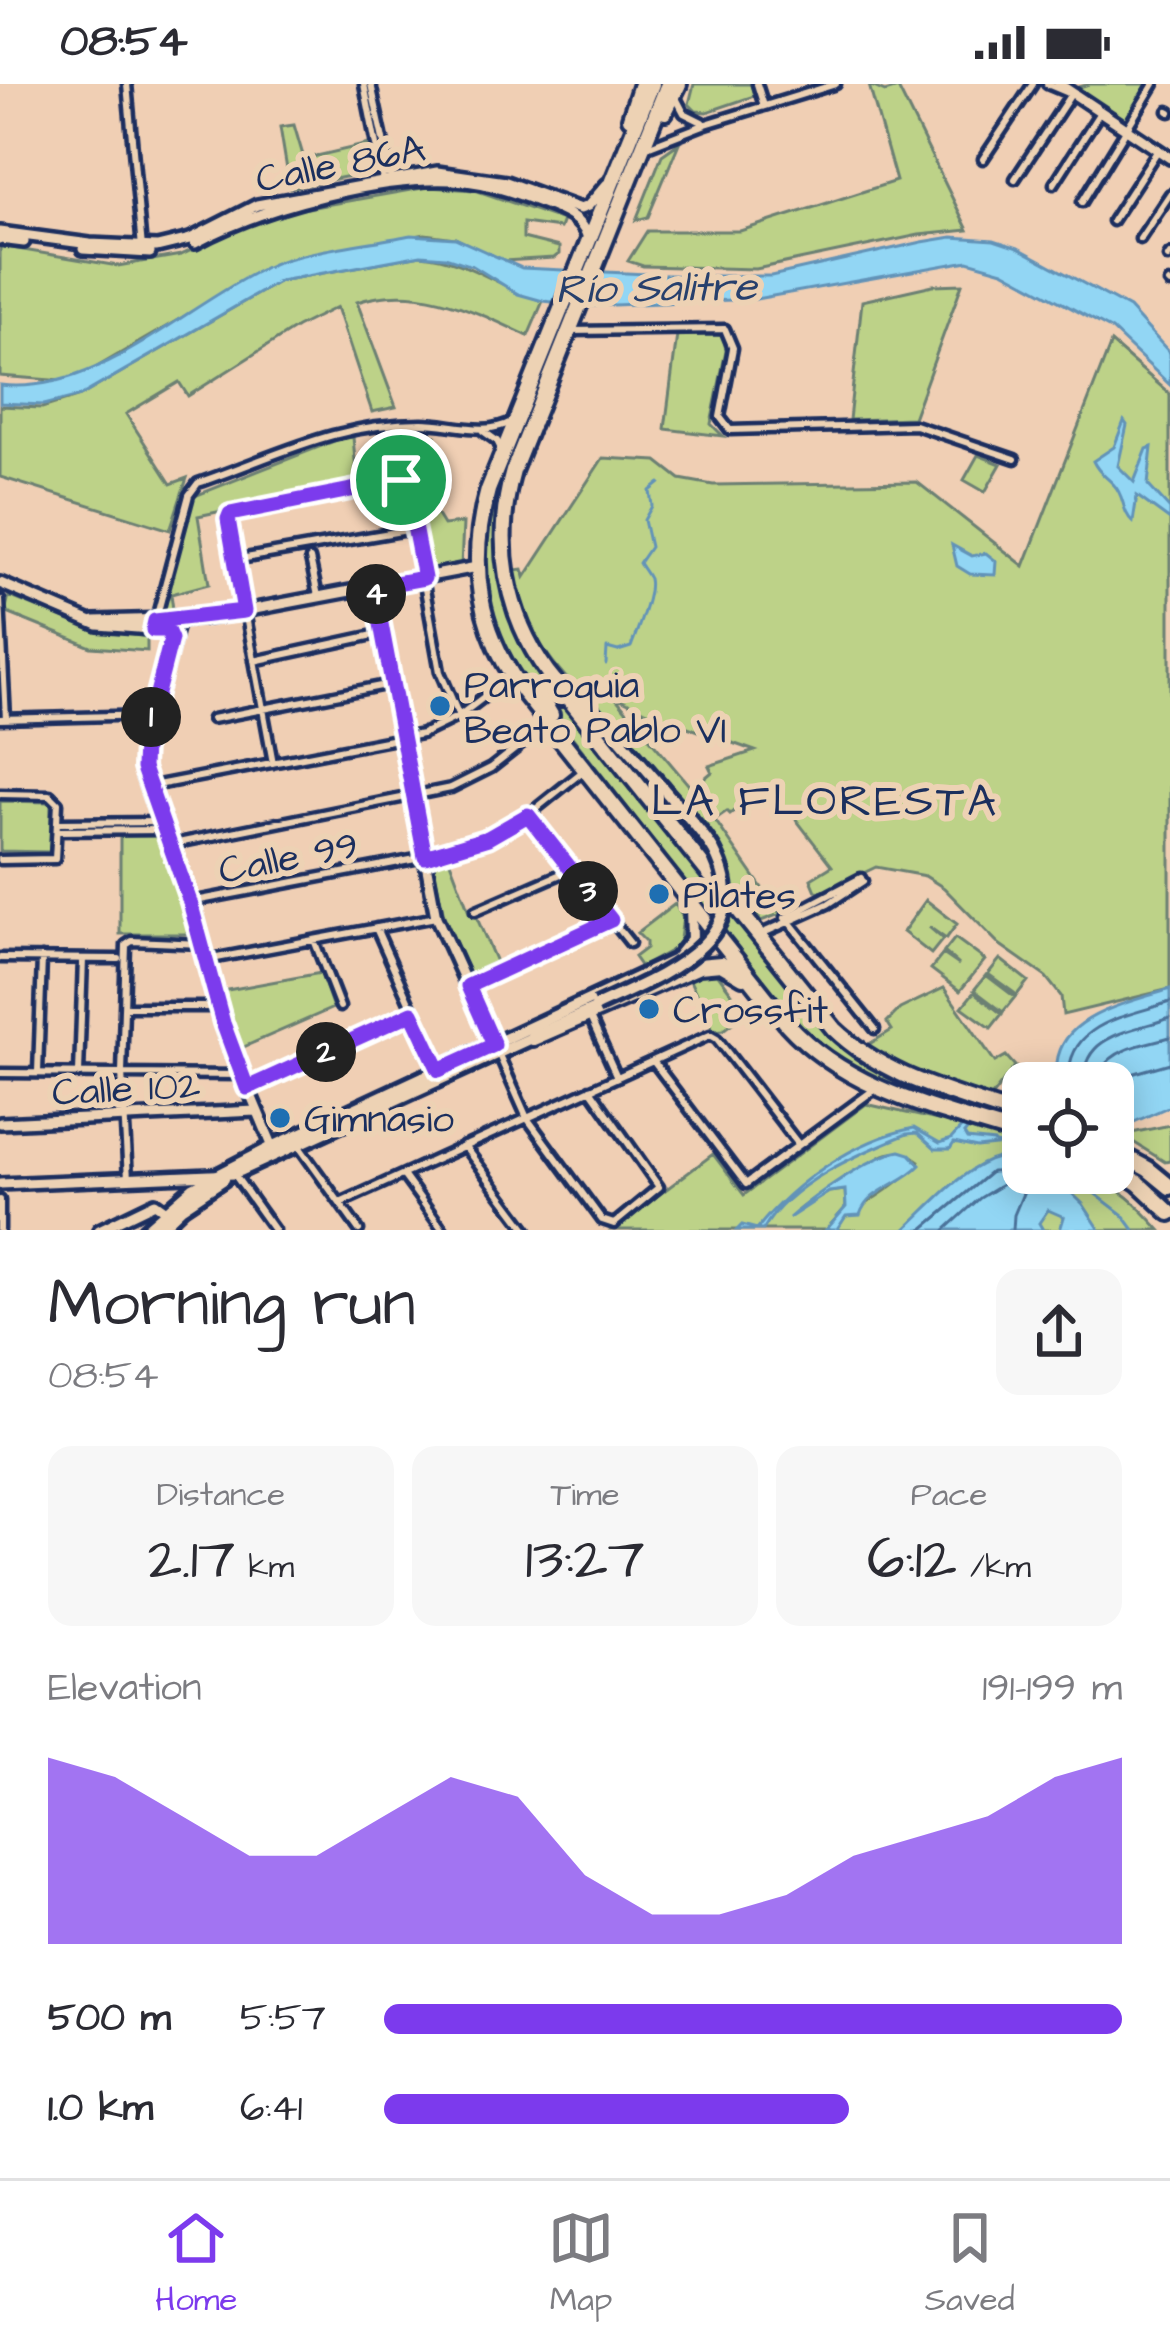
<!DOCTYPE html>
<html lang="en">
<head>
<meta charset="utf-8">
<style>
  body { margin:0; font-family:"Architects Daughter",sans-serif; background:#f7f7f7; color:#2b2b33; height:100vh; display:flex; flex-direction:column; font-size:45px; white-space:nowrap }
  * { box-sizing:border-box; margin:0 }
  p { font-size:39px; color:#7c7c81 }
  .icon { flex:none; width:66px; height:66px; fill:none; stroke:currentColor; stroke-width:2; stroke-linecap:round; stroke-linejoin:round }
  .map { position:relative; height:1146px; overflow:hidden }
  .panel { display:flex; flex-direction:column; background:#fff; flex:1 }
  .panel>* { flex:none }
  .controls { position:absolute; left:1002px; top:978px; display:grid; gap:24px }
  .controls a { display:grid; place-items:center; width:132px; height:132px; border-radius:24px; background:#fff; box-shadow:0 6px 30px #0003; font-size:60px }
  .pin { position:absolute; display:grid; place-items:center; width:102px; height:102px; color:#fff; margin:-51px; border:6px solid #fff; border-radius:50%; box-shadow:0 3px 12px #0007 }
  .km { position:absolute; width:60px; height:60px; margin:-30px; border-radius:50%; background:#222; color:#fff; font-size:33px; line-height:60px; text-align:center }
  .round { display:grid; place-items:center; flex:none; width:126px; height:126px; border-radius:24px; background:#f7f7f7 }
  .headline { display:flex; align-items:center; justify-content:space-between; height:204px; padding:0 48px }
  h1 { font-size:66px; font-weight:600; line-height:90px }
  .stats { display:grid; grid-template-columns:repeat(3,1fr); gap:18px; height:204px; padding:12px 48px }
  .stats div { display:grid; align-content:center; border-radius:24px; background:#f7f7f7; text-align:center }
  .stats b { font-size:60px; font-weight:600 }
  .stats small { font-size:33px; font-weight:400 }
  .stats p { font-size:33px }
  .chart { height:336px; padding:24px 48px }
  .chart p { display:flex; justify-content:space-between }
  .chart svg { width:100%; height:216px; margin-top:12px; fill:#7c3aed; opacity:.7 }
  ul { padding:0 48px; list-style:none; font-size:39px }
  li { display:grid; grid-template-columns:192px 144px 1fr; align-items:center; height:90px }
  li i { height:30px; border-radius:15px; background:#7c3aed }
  .status { display:flex; justify-content:space-between; align-items:center; height:84px; padding:0 60px; background:#fff; direction:ltr }
  .status svg { height:33px; fill:currentColor }
  .tabs { display:flex; justify-content:space-around; align-items:center; height:168px; border-top:3px solid #e1e1e2; background:#fff; font-size:33px; color:#7c7c81 }
  .tabs a { display:grid; justify-items:center; gap:6px }
  .tabs .active { color:#7c3aed }
  .map>svg:first-child { display:block }
  .green { fill:#bdd288; stroke:#6c8073; stroke-width:3; fill-rule:evenodd }
  .water { fill:#92d6f4; stroke:#6293b8; stroke-width:3 }
  .lines { fill:none; stroke-linecap:round; stroke-linejoin:round }
  .shore { stroke:#4b729a; stroke-width:3 }
  .stream { stroke:#6293b8; stroke-width:3 }
  .street-casing { stroke:#1b2f5e; stroke-width:15 }
  .secondary-casing { stroke:#1b2f5e; stroke-width:18 }
  .primary-casing { stroke:#1b2f5e; stroke-width:20 }
  .highway-casing { stroke:#1b2f5e; stroke-width:22 }
  .street { stroke:#edd2b4; stroke-width:6 }
  .secondary { stroke:#edd2b4; stroke-width:9 }
  .primary { stroke:#edd2b4; stroke-width:10 }
  .highway { stroke:#edd2b4; stroke-width:14 }
  .primary-bridge-casing { stroke:#1b2f5e; stroke-width:20; stroke-linecap:butt }
  .primary-bridge { stroke:#edd2b4; stroke-width:10 }
  .route-casing { stroke:#fff; stroke-width:24 }
  .route { stroke:#7c3aed; stroke-width:15 }
  .poi-dot { fill:#1f6fb2; stroke:#edd2b4; stroke-width:4.5 }
  .labels { text-anchor:middle; stroke-width:12; stroke-linejoin:round; paint-order:stroke }
  .street-label { font-size:39px; fill:#1b2f5e; stroke:#edd2b4 }
  .poi-label { font-size:39px; fill:#1b2f5e; stroke:#edd2b4; text-anchor:start }
  .water-label { font-size:42px; font-style:italic; fill:#27406d; stroke:#edd2b4 }
  .quarter-label { font-size:45px; letter-spacing:3px; fill:#1b2f5e; stroke:#edd2b4 }
</style>
</head>
<body>
<div class="status"><b>08:54</b><svg viewBox="0 0 49 12"><path d="M0 12V9h3v3zM5 12V6h3v6zM10 12V3h3v9zM15 12V0h3v12zM26 1h20v11H26zM47 4h2v5h-2z"/></svg></div>
<div class="map">
<svg width="1170" height="1146" viewBox="0 0 1170 1146">
  <rect width="100%" height="100%" fill="#f0cfb4"/>
  <filter id="ink" filterUnits="userSpaceOnUse"><feTurbulence type="fractalNoise" baseFrequency=".00833" numOctaves="2"/><feDisplacementMap in="SourceGraphic" scale="24" xChannelSelector="R" yChannelSelector="G"/><feConvolveMatrix kernelMatrix="1 2 1 2 8 2 1 2 1" color-interpolation-filters="sRGB"/></filter>
  <g filter="url(#ink)">
    <!-- green -->
    <path class="green" d="M694,0H751L754,12L707,28L696,27L689,20Z
      M1089,0H1150L1127,38L1076,4Z
      M869,1L885,8L898,4L968,146L919,151L756,185L643,182L628,177L647,147H740L896,97Z
      M294,41L304,75L368,60L370,88L290,104L280,43Z
      M679,59L648,133L636,136L662,71Z
      M428,103L475,106L563,136L560,144L523,139V154L559,163V170L554,174L503,177L455,154L425,150L274,180L90,287L64,297L0,292V162L118,182L181,171L254,137L285,128Z
      M421,171C468,175 499,204 543,217L528,252C472,226 419,198 357,218L396,323L372,328L337,223L297,243L188,312L179,298L126,330L171,400L187,394L170,446L0,393V322L42,324L80,312L280,197Z
      M962,200L913,334L849,336L862,217L933,201Z
      M562,239L567,241L520,355L499,481L515,545L528,571L552,602L536,614C435,480 508,374 562,239Z
      M716,250L723,252L726,266L711,340L723,352L665,345L677,251Z
      M1111,259L1170,310V905L1063,931L1061,912L1046,893L999,860L944,804L925,792L876,783L824,808L816,807L811,795L832,782L792,730L788,733L764,703L730,730L727,727L717,734L699,713L780,830L761,837L582,622L617,645C563,592 528,563 513,486L523,485L525,493L603,374L657,377L680,395L713,401L917,398L1024,482ZM614,612L654,631L755,667L709,682L712,688L692,705Z
      M382,352H435L423,382L408,389L404,364L387,368Z
      M353,353L357,399L198,432L209,500L171,510L174,533L166,535L162,529L192,413L339,355Z
      M978,371L1001,380L985,408L964,396Z
      M427,415L443,441L463,439L461,483L428,488L413,418Z
      M9,512L84,542L147,553V567L91,563L5,528Z
      M547,611L556,612L827,945L899,996L1023,1040V1047L876,1001L847,985L800,945L548,622Z
      M0,717L51,718L50,768L0,767Z
      M120,750H161L194,850H120Z
      M448,772L470,830L476,832L496,878L470,891L444,832L432,775Z
      M926,816L957,840L946,855L929,843L943,855L931,870L903,848Z
      M675,820L683,833L679,862L641,883L634,873L646,864V858L637,849Z
      M955,854L985,876L960,907L931,885L943,870L959,881L944,868Z
      M1000,875L1028,897L1017,911L988,890Z
      M714,885L739,919L745,916L752,924L723,946L713,947L689,894Z
      M321,889L333,924L239,965L222,907Z
      M986,891L1015,913L1003,928L974,906Z
      M944,904L995,978L1006,972L1015,982L989,1016L901,984L866,962L892,946L887,938L900,925Z
      M974,908L1002,930L991,944L962,923Z
      M866,1020L960,1041L1023,1062V1089C1095,1089 1110,1090 1160,1146H837L838,1138C864,1119 897,1104 919,1077C910,1070 903,1067 891,1069C880,1070 875,1078 865,1083C841,1098 819,1108 797,1127L829,1108L845,1106L846,1123L826,1146H612L713,1070L744,1111Z
      M1170,1041V1077L1165,1078L1122,1051Z"/>
    <!-- water -->
    <path class="water" d="M411,151L455,154L522,184L689,192H771L922,158L952,153L994,156L1018,164L1129,224L1170,269V301L1112,246L1003,187L968,177L756,215L590,222L543,217L518,210L473,182L445,173L421,171L280,197L80,312L44,321L0,319V301C98,312 182,223 266,183C299,167 373,159 411,151Z
      M1124,337L1127,341L1118,382L1134,398L1147,365L1152,363L1148,401L1170,425V436L1137,412L1133,438C1121,427 1125,412 1114,401C1105,391 1099,390 1093,377L1114,363Z
      M952,461L972,472L986,469L996,477L995,491L970,490L957,482Z
      M1170,905V1022L1134,1038L1113,1035V999H1058C1045,933 1124,921 1170,905Z
      M963,1042L969,1044L964,1050L967,1055L994,1058L996,1062L977,1064L954,1059L950,1065H935L917,1049L907,1050C858,1070 789,1099 763,1146H737L742,1141L757,1145C793,1099 854,1056 914,1044L940,1059L951,1055Z
      M900,1067L910,1070L920,1081C902,1101 868,1105 860,1131L846,1132L837,1146H826L846,1123L845,1106L829,1108L789,1134C815,1111 868,1073 900,1067Z
      M1001,1073L1023,1077V1089L1053,1091L1083,1120L1100,1146H1060L1064,1133L1048,1126L1039,1139L1043,1146H904C932,1121 963,1082 1001,1073Z"/>
    <g class="lines">
      <!-- shore -->
      <path class="shore" d="M1170,953C1147,960 1115,963 1102,985L1107,991H1128L1170,979
        M1069,999C1065,939 1125,933 1170,918
        M1084,999C1081,950 1133,947 1170,934
        M922,1146L991,1088L1023,1087
        M945,1146L980,1114L1003,1100L1024,1107L1014,1131L1013,1146"/>
      <!-- stream -->
      <path class="stream" d="M606,580L607,564L618,567L631,563C636,549 653,510 649,495C649,493 640,481 639,479L650,463L644,436L652,422L650,407L660,399
        M996,1060L1023,1067
        M1068,1089L1123,1131L1134,1146"/>
      <defs>
        <path id="street" d="M127,0L142,164
          M364,0L383,97
          M371,0L392,97
          M757,0L764,22
          M675,12L684,29L702,38
          M1168,27L1170,28
          M647,63L706,40L836,0
          M983,75L1033,0
          M1015,95L1071,10L1047,0
          M1054,100L1100,28
          M1082,118L1154,0
          M1112,137L1158,66
          M1140,155L1170,110
          M1168,173L1170,170
          M1169,199L1170,200
          M570,247L725,245L733,264L720,333L730,346L915,341L1015,375
          M483,347L497,357L502,367
          M310,475L318,512
          M234,476L413,445
          M0,516L6,635
          M153,546L189,411L198,399C277,372 335,339 422,339C452,339 485,353 513,337
          M254,577L383,549
          M0,635L151,631
          M212,635L391,600
          M273,679L228,435L233,429L398,396L406,400L440,588L459,632
          M147,703L422,650L459,632L510,593
          M0,710L50,711L58,719L55,775L0,776
          M528,731L630,859
          M58,739L160,738
          M57,747L162,746
          M168,761L451,704L491,684L547,640
          M190,818L426,773L472,760L528,731L583,687
          M475,827L570,786
          M785,834L861,794
          M786,834L875,945
          M376,844L438,983
          M761,850L828,820L863,797
          M314,856L340,923
          M0,874L119,875
          M206,876L436,833
          M468,902L611,835
          M126,923H218
          M589,931L617,993
          M499,971L527,1034L602,1136L614,1140L659,1103L590,1005
          M653,977L746,1100L875,1005
          M38,988L42,874
          M0,989L242,991
          M79,989L83,875
          M247,1003L412,929
          M298,1061L359,1146
          M464,1062L527,1146
          M234,1090L274,1146
          M403,1091L443,1146
          M128,1095L122,989L126,861L132,857L202,860
          M0,1116V1146
          M340,1119L710,951L717,955L799,1061"/>
        <path id="secondary" d="M1059,0L1170,74
          M0,148L90,160L157,163L190,155L257,121L437,88L506,98L580,125L588,122L607,100
          M0,155L24,158
          M195,159C263,122 388,89 466,97C491,100 514,108 537,117C558,125 581,132 588,154
          M83,165L150,169
          M0,499L98,541L164,546L171,555
          M374,503L436,833L496,965
          M94,537L207,534L477,483
          M178,537L144,660V693L194,829L228,957L275,1068
          M0,1039L256,1027
          M0,1100L234,1090
          M99,1146L155,1119L172,1131"/>
        <path id="primary" d="M567,606L609,642L661,702
          M240,1087L540,950
          M145,1146L193,1104L272,1063L675,876L692,855L691,823
          M158,1146L182,1123L224,1095"/>
        <path id="highway" d="M652,0L488,406C467,481 478,548 525,610L787,940C849,1008 938,1025 1023,1052
          M668,0L513,387C493,458 505,529 548,589L834,945C886,995 957,1010 1023,1033
          M665,28L679,0
          M630,34L641,0
          M551,631L541,614L543,607L555,606L561,614
          M533,954L699,882L721,880L743,893
          M1113,1066L1148,1085L1170,1103
          M1113,1083L1138,1099L1170,1129"/>
      </defs>
      <!-- street casing -->
      <use href="#street" class="street-casing"/>
      <!-- secondary casing -->
      <use href="#secondary" class="secondary-casing"/>
      <!-- primary casing -->
      <use href="#primary" class="primary-casing"/>
      <!-- highway casing -->
      <use href="#highway" class="highway-casing"/>
      <!-- street -->
      <use href="#street" class="street"/>
      <!-- secondary -->
      <use href="#secondary" class="secondary"/>
      <!-- primary -->
      <use href="#primary" class="primary"/>
      <!-- highway -->
      <use href="#highway" class="highway"/>
      <defs>
        <path id="primary-bridge" d="M596,922C658,893 761,857 714,767C701,744 678,723 661,702"/>
      </defs>
      <!-- primary-bridge casing -->
      <use href="#primary-bridge" class="primary-bridge-casing"/>
      <!-- primary-bridge -->
      <use href="#primary-bridge" class="primary-bridge"/>
    </g>
  </g>
  <g class="lines" filter="url(#ink)">
    <defs>
      <path id="route" d="M401,396L406,401L424,494L374,503L425,773L488,754L528,731L611,836L468,902L494,961L439,986L412,929L247,1004L223,939L190,818L143,684L144,660L171,555L167,546H153L155,537L244,527L228,435L230,430Z"/>
    </defs>
    <!-- route casing -->
    <use href="#route" class="route-casing"/>
    <!-- route -->
    <use href="#route" class="route"/>
  </g>
  <!-- markers -->
  <g class="poi-dot">
    <circle cx="440" cy="622" r="12"/>
    <circle cx="659" cy="810" r="12"/>
    <circle cx="649" cy="925" r="12"/>
    <circle cx="280" cy="1034" r="12"/>
  </g>
  <g class="labels">
    <!-- street labels -->
    <g class="street-label">
      <text transform="translate(340 78) rotate(-11)" y="14">Calle 86A</text>
      <text transform="translate(288 772) rotate(-11)" y="14">Calle 99</text>
      <text transform="translate(126 1003) rotate(-3)" y="14">Calle 102</text>
    </g>
    <!-- poi labels -->
    <g class="poi-label">
      <text x="464" y="614">Parroquia<tspan x="464" dy="45">Beato Pablo VI</tspan></text>
      <text x="683" y="824">Pilates</text>
      <text x="673" y="939">Crossfit</text>
      <text x="304" y="1048">Gimnasio</text>
    </g>
    <!-- water labels -->
    <g class="water-label">
      <text transform="translate(656 202) rotate(-1)" y="15">Río Salitre</text>
    </g>
    <!-- quarter labels -->
    <g class="quarter-label">
      <text x="825" y="731">LA FLORESTA</text>
    </g>
  </g>
</svg>
<div class="controls">
<a><svg class="icon" aria-label="locate" viewBox="0 0 24 24"><circle cx="12" cy="12" r="6"/><path d="M12 2v4M12 18v4M2 12h4M18 12h4"/></svg></a>
</div>
<div class="pin" style="left:401px;top:396px;background:#1e9e55"><svg class="icon" aria-label="arrive" viewBox="0 0 24 24"><path d="M6 21V4h12l-3 4 3 4H6"/></svg></div>
<b class="km" style="left:151px;top:633px">1</b>
<b class="km" style="left:326px;top:968px">2</b>
<b class="km" style="left:588px;top:807px">3</b>
<b class="km" style="left:376px;top:510px">4</b>
</div>
<section class="panel">
<div class="headline"><div><h1>Morning run</h1><p>08:54</p></div><a class="round"><svg class="icon" aria-label="share" viewBox="0 0 24 24"><path d="M12 15V3M7 8l5-5 5 5M5 13v7h14v-7"/></svg></a></div>
<div class="stats">
<div><p>Distance</p><b>2.17<small> km</small></b></div>
<div><p>Time</p><b>13:27</b></div>
<div><p>Pace</p><b>6:12<small> /km</small></b></div>
</div>
<div class="chart"><p><span>Elevation</span>191–199 m</p>
<svg viewBox="0 0 160 44" preserveAspectRatio="none"><path d="M0 44V6L10 10L20 18L30 26L40 26L50 18L60 10L70 14L80 30L90 38L100 38L110 34L120 26L130 22L140 18L150 10L160 6V44z"/></svg>
</div>
<ul>
<li><b>500 m</b>5:57<i style="width:100%"></i></li>
<li><b>1.0 km</b>6:41<i style="width:63%"></i></li>
</ul>
</section>
<nav class="tabs">
<a class="active"><svg class="icon" aria-label="home" viewBox="0 0 24 24"><path d="M3 11l9-7 9 7M6 9v11h12V9"/></svg>Home</a>
<a><svg class="icon" aria-label="map" viewBox="0 0 24 24"><path d="M3 6l6-2 6 2 6-2v14l-6 2-6-2-6 2zM9 4v14M15 6v14"/></svg>Map</a>
<a><svg class="icon" aria-label="saved" viewBox="0 0 24 24"><path d="M7 4h10v16l-5-4-5 4z"/></svg>Saved</a>
</nav>
</body>
</html>
